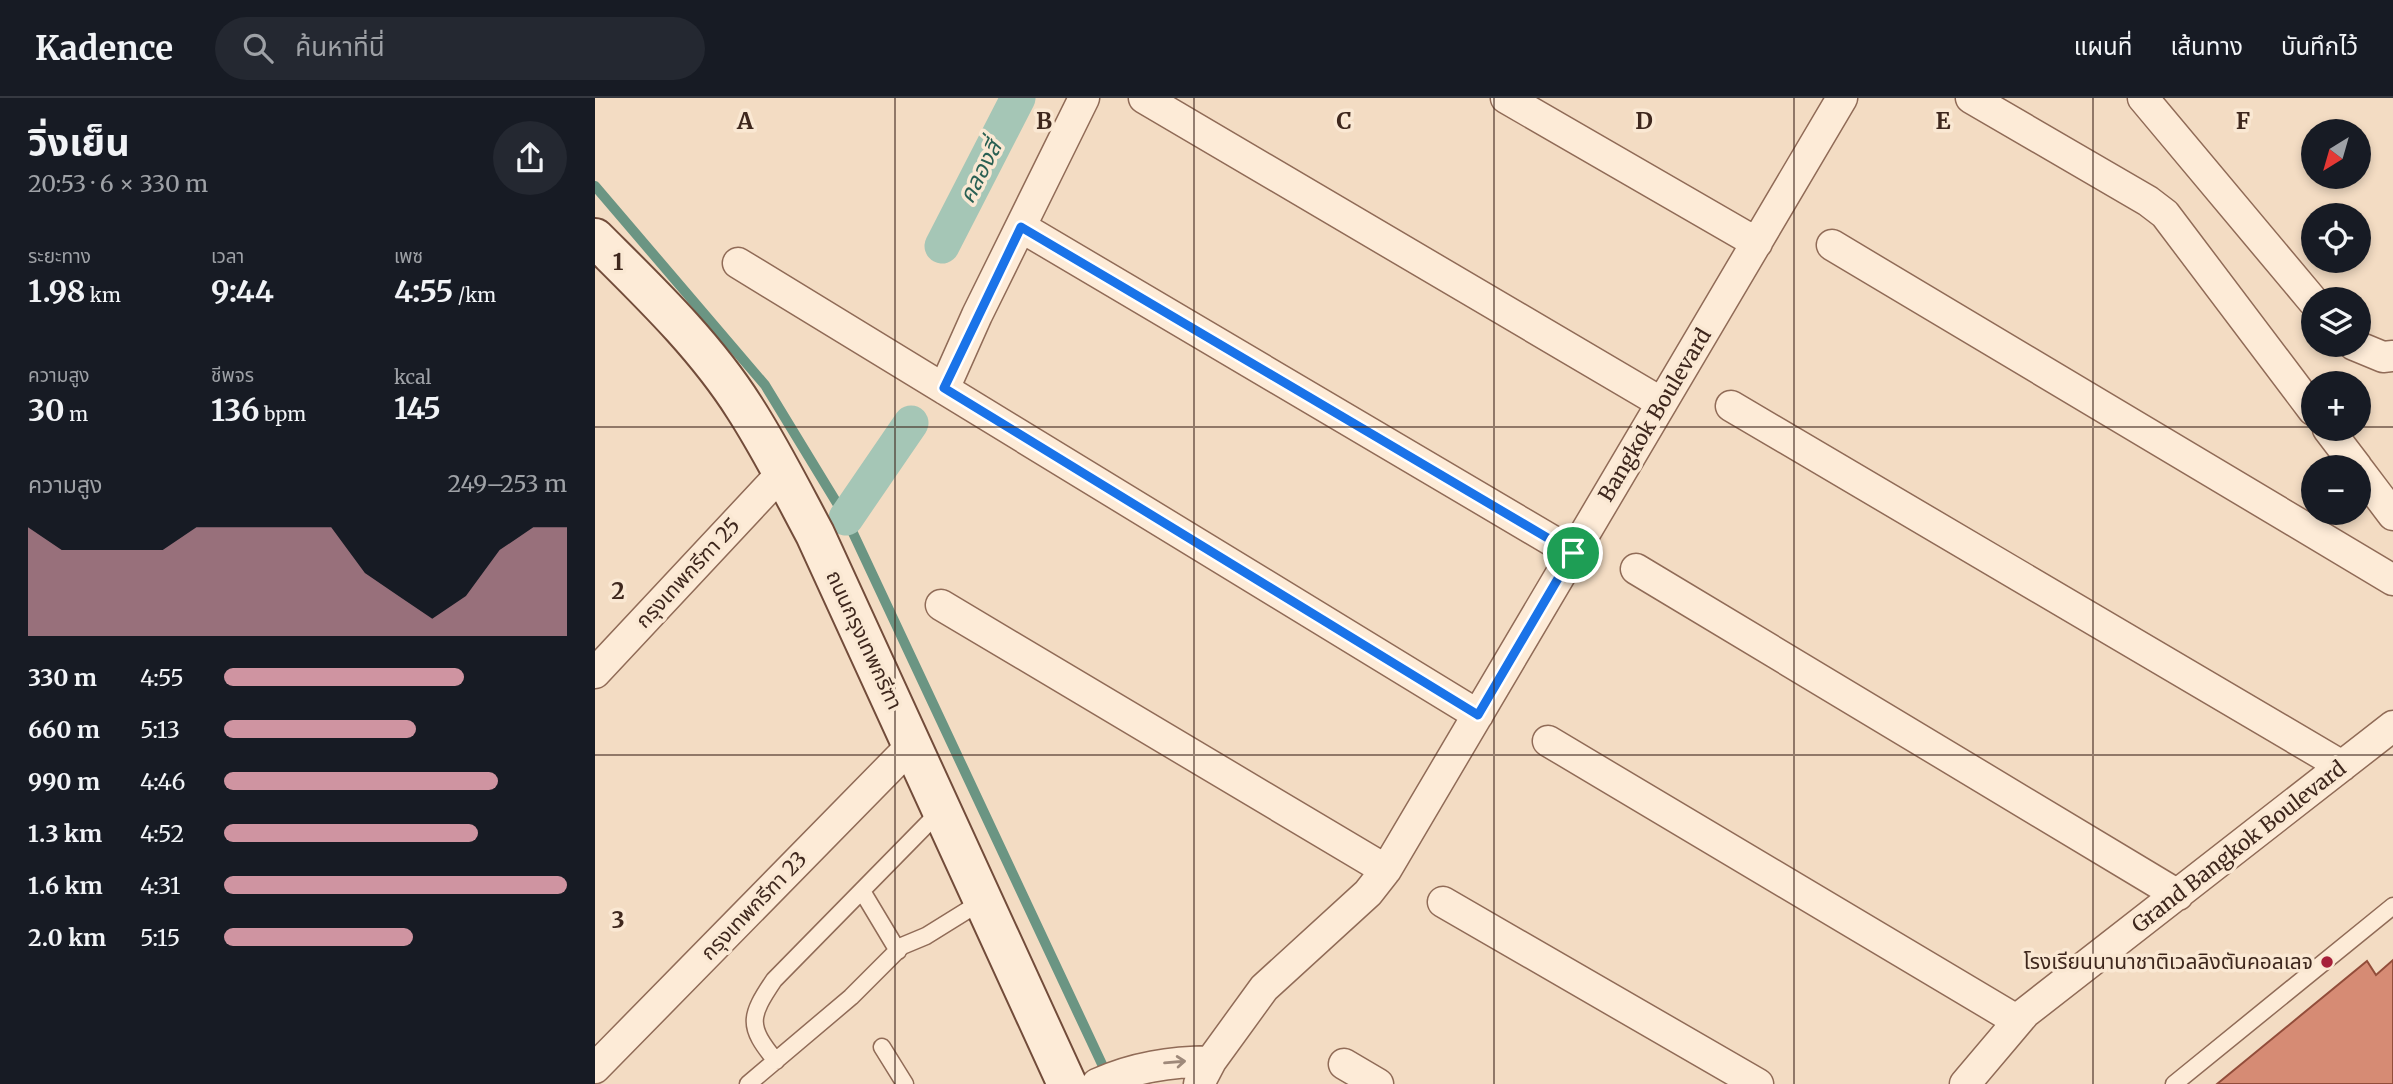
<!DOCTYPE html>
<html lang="th">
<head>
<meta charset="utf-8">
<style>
  body { margin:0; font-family:Merriweather,"Noto Sans Thai",serif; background:#242831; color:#f1f3f6; height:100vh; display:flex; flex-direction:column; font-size:26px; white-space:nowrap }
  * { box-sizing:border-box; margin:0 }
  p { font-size:23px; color:#9ea1a6 }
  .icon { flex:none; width:38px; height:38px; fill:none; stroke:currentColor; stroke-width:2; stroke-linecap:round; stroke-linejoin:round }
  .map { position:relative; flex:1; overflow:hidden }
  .side { display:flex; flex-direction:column; background:#171b24; width:595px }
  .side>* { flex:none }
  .needle { width:46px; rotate:217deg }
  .buttons { position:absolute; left:1706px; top:21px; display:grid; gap:14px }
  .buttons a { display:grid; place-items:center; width:70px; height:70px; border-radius:50%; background:#171b24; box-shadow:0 4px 10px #0003; font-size:35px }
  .pin { position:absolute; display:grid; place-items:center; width:60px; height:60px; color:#fff; margin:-30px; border:4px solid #fff; border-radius:50%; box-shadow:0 2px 7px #0007 }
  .round { display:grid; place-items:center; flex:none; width:74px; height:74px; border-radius:37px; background:#242831 }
  .headline { display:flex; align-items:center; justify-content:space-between; height:119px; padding:0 28px }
  h1 { font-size:38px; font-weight:700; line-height:52px }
  .metrics { display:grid; grid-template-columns:repeat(3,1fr); gap:10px; height:119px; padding:7px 28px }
  .metrics div { display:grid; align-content:center }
  .metrics b { font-size:30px; font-weight:700 }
  .metrics small { font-size:19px; font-weight:400 }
  .metrics p { font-size:19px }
  .chart { height:196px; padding:14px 28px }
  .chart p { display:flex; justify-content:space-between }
  .chart svg { width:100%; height:126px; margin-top:7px; fill:#cf94a1; opacity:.7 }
  ul { padding:0 28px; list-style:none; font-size:23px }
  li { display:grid; grid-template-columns:112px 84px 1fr; align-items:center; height:52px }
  li i { height:18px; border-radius:9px; background:#cf94a1 }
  header { display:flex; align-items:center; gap:42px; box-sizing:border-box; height:98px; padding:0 35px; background:#171b24; border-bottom:2px solid #363941 }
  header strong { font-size:33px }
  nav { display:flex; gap:38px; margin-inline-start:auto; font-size:24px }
  .search { width:490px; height:63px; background:#242831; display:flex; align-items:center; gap:18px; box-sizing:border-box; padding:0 24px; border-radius:38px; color:#9ea1a6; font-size:26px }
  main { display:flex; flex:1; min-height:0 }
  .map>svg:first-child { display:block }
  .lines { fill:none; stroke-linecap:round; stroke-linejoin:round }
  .stream { stroke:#6b9583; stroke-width:10 }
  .canal { stroke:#a5c6b6; stroke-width:35 }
  .building { fill:#d68b74; stroke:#924d3a; stroke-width:2 }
  .lane-casing { stroke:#906b57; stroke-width:19 }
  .street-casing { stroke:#906b57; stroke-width:33 }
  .secondary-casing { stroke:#724c3a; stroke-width:42 }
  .lane { stroke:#fdebd7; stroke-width:16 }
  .street { stroke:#fdebd7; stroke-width:30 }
  .secondary { stroke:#fdebd7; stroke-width:38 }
  .oneway { stroke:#9e897a }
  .route-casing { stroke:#fff; stroke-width:14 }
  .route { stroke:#1a73e8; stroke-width:9 }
  .grid { fill:none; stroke:#3e271d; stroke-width:2; stroke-opacity:0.55 }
  .poi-dot { fill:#a61f39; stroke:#fae8d3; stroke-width:2.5 }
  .labels { text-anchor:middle; stroke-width:7; stroke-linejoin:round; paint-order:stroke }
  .street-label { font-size:21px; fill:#3e271d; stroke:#fae8d3 }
  .poi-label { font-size:21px; fill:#3e271d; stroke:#fae8d3; text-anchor:end }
  .water-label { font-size:23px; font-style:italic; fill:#2a6053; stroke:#fae8d3 }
  .grid-label { font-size:23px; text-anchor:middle; font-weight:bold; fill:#3e271d; stroke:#fae8d3; stroke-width:7; stroke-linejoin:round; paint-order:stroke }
</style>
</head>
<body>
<header>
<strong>Kadence</strong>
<div class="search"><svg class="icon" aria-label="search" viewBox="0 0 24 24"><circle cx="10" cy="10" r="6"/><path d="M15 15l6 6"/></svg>ค้นหาที่นี่</div>
<nav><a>แผนที่</a><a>เส้นทาง</a><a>บันทึกไว้</a></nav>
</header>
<main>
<section class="side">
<div class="headline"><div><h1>วิ่งเย็น</h1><p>20:53 · 6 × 330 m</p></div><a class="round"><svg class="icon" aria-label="share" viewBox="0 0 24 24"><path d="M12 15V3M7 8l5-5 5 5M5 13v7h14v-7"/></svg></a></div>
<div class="metrics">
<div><p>ระยะทาง</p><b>1.98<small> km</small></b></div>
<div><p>เวลา</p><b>9:44</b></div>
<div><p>เพซ</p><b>4:55<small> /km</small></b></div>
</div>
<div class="metrics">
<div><p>ความสูง</p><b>30<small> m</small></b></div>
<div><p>ชีพจร</p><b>136<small> bpm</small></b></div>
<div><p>kcal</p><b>145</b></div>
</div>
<div class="chart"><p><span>ความสูง</span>249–253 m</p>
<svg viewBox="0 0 160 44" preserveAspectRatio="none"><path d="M0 44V6L10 14L20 14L30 14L40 14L50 6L60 6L70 6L80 6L90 6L100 22L110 30L120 38L130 30L140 14L150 6L160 6V44z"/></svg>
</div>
<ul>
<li><b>330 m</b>4:55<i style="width:70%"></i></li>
<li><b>660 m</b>5:13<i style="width:56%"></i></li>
<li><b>990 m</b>4:46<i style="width:80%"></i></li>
<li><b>1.3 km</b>4:52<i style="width:74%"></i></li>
<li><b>1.6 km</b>4:31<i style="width:100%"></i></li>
<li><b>2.0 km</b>5:15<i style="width:55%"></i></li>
</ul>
</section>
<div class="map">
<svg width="1798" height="986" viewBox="0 0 1798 986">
  <rect width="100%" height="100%" fill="#f3dcc3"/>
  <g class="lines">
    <!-- stream -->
    <path class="stream" d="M0,88L170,287L251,420L513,979"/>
    <!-- canal -->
    <path class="canal" d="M347,148L423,0
      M251,420L316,325"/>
  </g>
  <!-- building -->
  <path class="building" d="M1798,862V986H1622L1772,863L1781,877Z"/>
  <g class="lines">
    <defs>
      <path id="lane" d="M267,793L303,853
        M287,949L310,986
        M181,963C152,928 154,919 179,882L345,713
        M153,986L256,899L307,848L331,838L389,802
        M1579,986L1798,808"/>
      <path id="street" d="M549,0L1067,305
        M911,0L1162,145
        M1376,0L1553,103L1570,116L1718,312
        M1548,0L1718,203
        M426,129L978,455
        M1237,147L1798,482
        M143,165L883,617
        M1759,247L1788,259L1798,258
        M349,291L382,217L489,0
        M1136,308L1747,668
        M1733,331L1762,369
        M1764,372L1798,417
        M1041,471L1583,797
        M346,507L791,772
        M0,575L187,375
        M953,643L1423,923
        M848,804L1163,986
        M749,966L783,986
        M0,970L317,647
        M502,986C539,969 576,964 616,963
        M604,986L616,963L669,890L773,795L791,772L1247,0
        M1370,986L1430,915L1798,628"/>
      <path id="secondary" d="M0,140C53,193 109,246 149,309C175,349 197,393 220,436L472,986"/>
    </defs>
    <!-- lane casing -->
    <use href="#lane" class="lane-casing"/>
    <!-- street casing -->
    <use href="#street" class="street-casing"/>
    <!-- secondary casing -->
    <use href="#secondary" class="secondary-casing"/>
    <!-- lane -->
    <use href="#lane" class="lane"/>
    <!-- street -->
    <use href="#street" class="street"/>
    <!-- secondary -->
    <use href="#secondary" class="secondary"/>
  </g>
  <!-- one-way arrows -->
  <defs><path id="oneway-shaft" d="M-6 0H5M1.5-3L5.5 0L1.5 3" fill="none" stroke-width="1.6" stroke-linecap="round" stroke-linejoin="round" transform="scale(1.75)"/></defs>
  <use class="oneway" href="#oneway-shaft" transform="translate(580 964) rotate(-5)"/>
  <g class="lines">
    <defs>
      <path id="route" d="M426,129L978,455L883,617L349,290Z"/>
    </defs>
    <!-- route casing -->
    <use href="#route" class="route-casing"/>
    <!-- route -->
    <use href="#route" class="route"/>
  </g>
  <!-- grid -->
  <path class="grid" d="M300,0V986M599,0V986M899,0V986M1199,0V986M1498,0V986M0,329H1718M1764,329H1798M0,657H1798"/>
  <!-- markers -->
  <circle class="poi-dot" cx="1732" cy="864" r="7"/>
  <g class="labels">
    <!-- street labels -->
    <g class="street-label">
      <text transform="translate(1060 317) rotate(-59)" y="7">Bangkok Boulevard</text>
      <text transform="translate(93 475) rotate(-47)" y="7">กรุงเทพกรีฑา 25</text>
      <text transform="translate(269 542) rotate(65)" y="7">ถนนกรุงเทพกรีฑา</text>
      <text transform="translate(1644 749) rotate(-38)" y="7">Grand Bangkok Boulevard</text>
      <text transform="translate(159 808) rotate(-46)" y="7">กรุงเทพกรีฑา 23</text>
    </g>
    <!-- poi labels -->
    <g class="poi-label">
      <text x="1718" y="871">โรงเรียนนานาชาติเวลลิงตันคอลเลจ</text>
    </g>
    <!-- water labels -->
    <g class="water-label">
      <text transform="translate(385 74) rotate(-63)" y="8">คลองสี่</text>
    </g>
  </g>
  <g class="grid-label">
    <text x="150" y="31">A</text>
    <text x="449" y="31">B</text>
    <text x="749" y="31">C</text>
    <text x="1049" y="31">D</text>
    <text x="1348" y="31">E</text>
    <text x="1648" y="31">F</text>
    <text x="23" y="172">1</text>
    <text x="23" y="501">2</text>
    <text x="23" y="830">3</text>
  </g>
</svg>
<div class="buttons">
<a><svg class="needle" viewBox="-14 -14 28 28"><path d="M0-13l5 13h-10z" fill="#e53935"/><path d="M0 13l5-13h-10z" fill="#9ea1a6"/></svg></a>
<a><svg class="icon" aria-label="locate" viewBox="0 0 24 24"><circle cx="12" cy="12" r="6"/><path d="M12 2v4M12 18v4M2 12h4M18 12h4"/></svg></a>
<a><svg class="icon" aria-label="layers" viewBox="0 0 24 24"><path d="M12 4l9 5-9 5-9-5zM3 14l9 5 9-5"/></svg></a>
<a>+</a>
<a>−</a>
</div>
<div class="pin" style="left:978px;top:455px;background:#1e9e55"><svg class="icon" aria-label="arrive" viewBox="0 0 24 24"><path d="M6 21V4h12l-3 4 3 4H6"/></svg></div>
</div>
</main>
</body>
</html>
